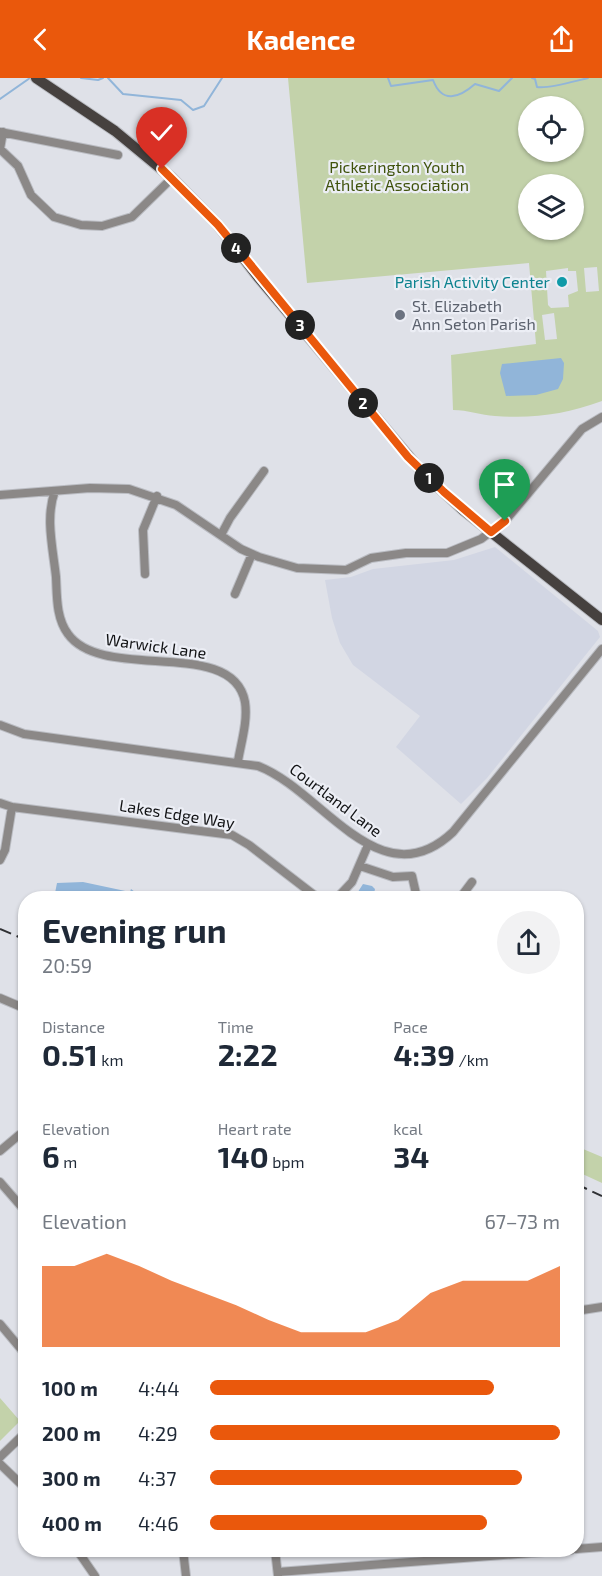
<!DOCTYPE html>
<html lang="en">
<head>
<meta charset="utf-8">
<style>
  body { margin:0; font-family:"Exo 2",sans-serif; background:#f2f2f3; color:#1f2937; height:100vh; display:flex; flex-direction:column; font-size:22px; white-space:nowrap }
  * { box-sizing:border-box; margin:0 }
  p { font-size:20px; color:#747a83 }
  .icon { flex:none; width:33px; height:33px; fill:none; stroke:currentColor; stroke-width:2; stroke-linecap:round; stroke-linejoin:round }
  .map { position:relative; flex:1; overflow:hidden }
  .panel { position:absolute; left:18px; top:813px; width:566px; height:666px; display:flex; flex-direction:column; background:#fff; border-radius:24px; box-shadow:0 2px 4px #0004 }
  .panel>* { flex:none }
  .tools { position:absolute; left:518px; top:18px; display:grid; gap:12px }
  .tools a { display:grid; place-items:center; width:66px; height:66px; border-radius:50%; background:#fff; box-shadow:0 2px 4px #0004; font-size:30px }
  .pin { position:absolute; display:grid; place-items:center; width:51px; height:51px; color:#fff; margin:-62px -26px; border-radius:50% 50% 50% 0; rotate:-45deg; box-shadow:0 0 6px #0007 }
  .pin .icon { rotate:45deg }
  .km { position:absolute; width:30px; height:30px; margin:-15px; border-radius:50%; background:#222; color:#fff; font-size:16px; line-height:30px; text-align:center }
  .round { display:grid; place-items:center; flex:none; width:63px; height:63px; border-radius:32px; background:#f2f2f3 }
  .overview { display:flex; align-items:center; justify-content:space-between; height:102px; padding:0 24px }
  h1 { font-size:33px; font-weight:700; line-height:45px }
  .metrics { display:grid; grid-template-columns:repeat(3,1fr); gap:9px; height:102px; padding:6px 24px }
  .metrics div { display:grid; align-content:center }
  .metrics b { font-size:30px; font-weight:700 }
  .metrics small { font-size:16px; font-weight:400 }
  .metrics p { font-size:16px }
  .chart { height:168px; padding:12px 24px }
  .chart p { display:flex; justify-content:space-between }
  .chart svg { width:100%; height:108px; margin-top:6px; fill:#ea580c; opacity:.7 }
  ul { padding:0 24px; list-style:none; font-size:20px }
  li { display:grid; grid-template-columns:96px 72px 1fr; align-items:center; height:45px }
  li i { height:15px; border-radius:8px; background:#ea580c }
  header { display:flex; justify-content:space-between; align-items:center; height:78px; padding:0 24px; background:#ea580c; color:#fff; font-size:27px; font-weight:700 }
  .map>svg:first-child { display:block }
  .built { fill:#d2d6e3 }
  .green { fill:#c3d2aa; fill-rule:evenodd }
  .water { fill:#91b5d9 }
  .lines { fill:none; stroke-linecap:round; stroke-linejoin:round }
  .stream { stroke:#91b5d9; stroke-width:2 }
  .minor-casing { stroke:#babcc2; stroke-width:10 }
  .major-casing { stroke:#babcc2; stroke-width:12 }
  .minor { stroke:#8b8887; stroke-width:8 }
  .major { stroke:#46413f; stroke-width:10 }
  .rail { stroke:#303134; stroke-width:2; stroke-dasharray:12 6; stroke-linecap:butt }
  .route-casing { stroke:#fff; stroke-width:12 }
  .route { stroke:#ea580c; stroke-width:8 }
  .culture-dot { fill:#0f9aa8; stroke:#eceef5; stroke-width:2 }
  .worship-dot { fill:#6b7280; stroke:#eceef5; stroke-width:2 }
  .labels { text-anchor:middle; stroke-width:4.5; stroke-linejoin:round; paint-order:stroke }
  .park-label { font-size:16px; fill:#3f520b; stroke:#eceef5 }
  .culture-label { font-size:16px; fill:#0d838f; stroke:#eceef5; text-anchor:end }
  .worship-label { font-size:16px; fill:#5b616d; stroke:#eceef5; text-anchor:start }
  .street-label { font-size:16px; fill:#111214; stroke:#eceef5 }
</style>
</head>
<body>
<header><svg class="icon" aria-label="back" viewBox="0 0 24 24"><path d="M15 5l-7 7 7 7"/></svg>Kadence<svg class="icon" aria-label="share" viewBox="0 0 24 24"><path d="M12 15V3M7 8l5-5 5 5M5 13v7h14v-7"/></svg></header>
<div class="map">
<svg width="602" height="1498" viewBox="0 0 602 1498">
  <rect width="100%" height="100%" fill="#dfe1e8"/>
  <!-- built -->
  <path class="built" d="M495,469L598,553L600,559L487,700L461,726L396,669L420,638L353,587L340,565L332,540L325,502L351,499L373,491L454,482Z"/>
  <!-- green -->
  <path class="green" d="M288,0H602V323C565,336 535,341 495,338C481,337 468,332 453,332L451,277L536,266L529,185L307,205ZM528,28H573V74H528ZM528,106H573V152H528ZM597,189L599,213L586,214L584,190ZM568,190V193H576L578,213L568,217L569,229L551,230L548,227L546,193ZM554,235L557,261L545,262L542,237Z
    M576,1068L602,1079V1105L576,1093Z
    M0,1320L20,1343L0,1363Z"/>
  <!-- water -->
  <path class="water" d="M561,280L564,285L563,301L558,311L536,317L506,318L500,295L502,286Z
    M83,804L130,814L131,811L143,820H54L57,805Z
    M363,806L372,808L375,811L373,820H354Z"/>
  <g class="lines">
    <!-- stream -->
    <path class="stream" d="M81,0L98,2L103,0
      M108,0L123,16L181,22L193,32L204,28L222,0
      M388,0L391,8L433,2C442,26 459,20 475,6L499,13L512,0
      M532,0L535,1L537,9C549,11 575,3 588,0
      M0,21L30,0"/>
    <defs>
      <path id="minor" d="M0,54L118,77
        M3,54L0,71L18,88L31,117L54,139L81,147L102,148L132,139L172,100
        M55,413C45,439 53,471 56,499C57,518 56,540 68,556C103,605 233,558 245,624C248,643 241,665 238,683
        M0,417L90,410L129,411L176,427L241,471L259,479L297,490L346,492L371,480L406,475H447L481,461L505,443L582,351L602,339
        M221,457L230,440L264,393
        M145,496L143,452L157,418
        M235,516L252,476
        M0,647L24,656L258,688C322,712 380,823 453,754L602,571
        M0,725L12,729L232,757L249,767L318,820
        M0,782L5,772L12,729
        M360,788L393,799L412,798L417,820
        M337,820L352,804L368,767
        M460,820L472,804
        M0,920L26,931
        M0,1073L19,1057
        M0,1104L26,1134
        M576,1233L602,1229
        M0,1246L26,1277
        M0,1379L26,1354
        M0,1386L26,1411
        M576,1471L602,1469
        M77,1472L95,1498
        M183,1472L186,1498
        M275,1472L278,1498
        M278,1494L571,1472"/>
      <path id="major" d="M36,0L115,53L172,100L218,147L258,199L422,394L463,432L602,542"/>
    </defs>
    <!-- minor casing -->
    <use href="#minor" class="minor-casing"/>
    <!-- major casing -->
    <use href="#major" class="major-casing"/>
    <!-- minor -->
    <use href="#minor" class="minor"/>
    <!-- major -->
    <use href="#major" class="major"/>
    <!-- rail -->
    <path class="rail" d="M0,851L26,862
      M576,1106L602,1118"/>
  </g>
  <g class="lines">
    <defs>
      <path id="route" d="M162,91L218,147L408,379L444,414L491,454L505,443"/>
    </defs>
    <!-- route casing -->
    <use href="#route" class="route-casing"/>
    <!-- route -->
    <use href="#route" class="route"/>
  </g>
  <!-- markers -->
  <circle class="culture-dot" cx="562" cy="204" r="6"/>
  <circle class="worship-dot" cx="400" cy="237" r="6"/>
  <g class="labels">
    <!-- park labels -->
    <g class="park-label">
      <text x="397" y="95">Pickerington Youth<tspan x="397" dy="18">Athletic Association</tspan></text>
    </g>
    <!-- culture labels -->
    <g class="culture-label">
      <text x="550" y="210">Parish Activity Center</text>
    </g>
    <!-- worship labels -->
    <g class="worship-label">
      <text x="412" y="234">St. Elizabeth<tspan x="412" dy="18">Ann Seton Parish</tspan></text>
    </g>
    <!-- street labels -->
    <g class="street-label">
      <text transform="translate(156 568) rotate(8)" y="6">Warwick Lane</text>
      <text transform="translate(336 722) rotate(37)" y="6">Courtland Lane</text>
      <text transform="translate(177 736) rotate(9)" y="6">Lakes Edge Way</text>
    </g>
  </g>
</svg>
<div class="tools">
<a><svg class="icon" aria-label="locate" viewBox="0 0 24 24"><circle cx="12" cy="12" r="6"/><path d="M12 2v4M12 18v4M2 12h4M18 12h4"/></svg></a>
<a><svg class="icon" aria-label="layers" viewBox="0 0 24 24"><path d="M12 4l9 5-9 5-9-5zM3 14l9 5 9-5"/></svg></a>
</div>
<div class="pin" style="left:505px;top:443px;background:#1e9e55"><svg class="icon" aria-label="arrive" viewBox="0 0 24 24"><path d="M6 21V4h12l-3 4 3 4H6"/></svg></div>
<div class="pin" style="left:162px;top:91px;background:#d93025"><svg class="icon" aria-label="check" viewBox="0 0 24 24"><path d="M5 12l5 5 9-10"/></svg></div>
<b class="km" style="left:429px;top:400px">1</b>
<b class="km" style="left:363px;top:325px">2</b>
<b class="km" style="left:300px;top:247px">3</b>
<b class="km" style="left:236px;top:170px">4</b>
<section class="panel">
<div class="overview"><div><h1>Evening run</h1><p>20:59</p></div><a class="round"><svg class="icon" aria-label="share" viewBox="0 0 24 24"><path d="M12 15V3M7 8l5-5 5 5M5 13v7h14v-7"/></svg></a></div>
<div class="metrics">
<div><p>Distance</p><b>0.51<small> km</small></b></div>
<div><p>Time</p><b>2:22</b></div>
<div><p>Pace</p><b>4:39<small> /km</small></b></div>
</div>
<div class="metrics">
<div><p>Elevation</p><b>6<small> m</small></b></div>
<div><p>Heart rate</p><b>140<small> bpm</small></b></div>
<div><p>kcal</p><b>34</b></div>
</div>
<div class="chart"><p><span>Elevation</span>67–73 m</p>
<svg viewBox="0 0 160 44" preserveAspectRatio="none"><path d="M0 44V11L10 11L20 6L30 11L40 17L50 22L60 27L70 33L80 38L90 38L100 38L110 33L120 22L130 17L140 17L150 17L160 11V44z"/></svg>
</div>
<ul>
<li><b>100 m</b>4:44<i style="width:81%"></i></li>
<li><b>200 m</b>4:29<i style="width:100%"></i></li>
<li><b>300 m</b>4:37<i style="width:89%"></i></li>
<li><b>400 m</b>4:46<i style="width:79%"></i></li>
</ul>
</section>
</div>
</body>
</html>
